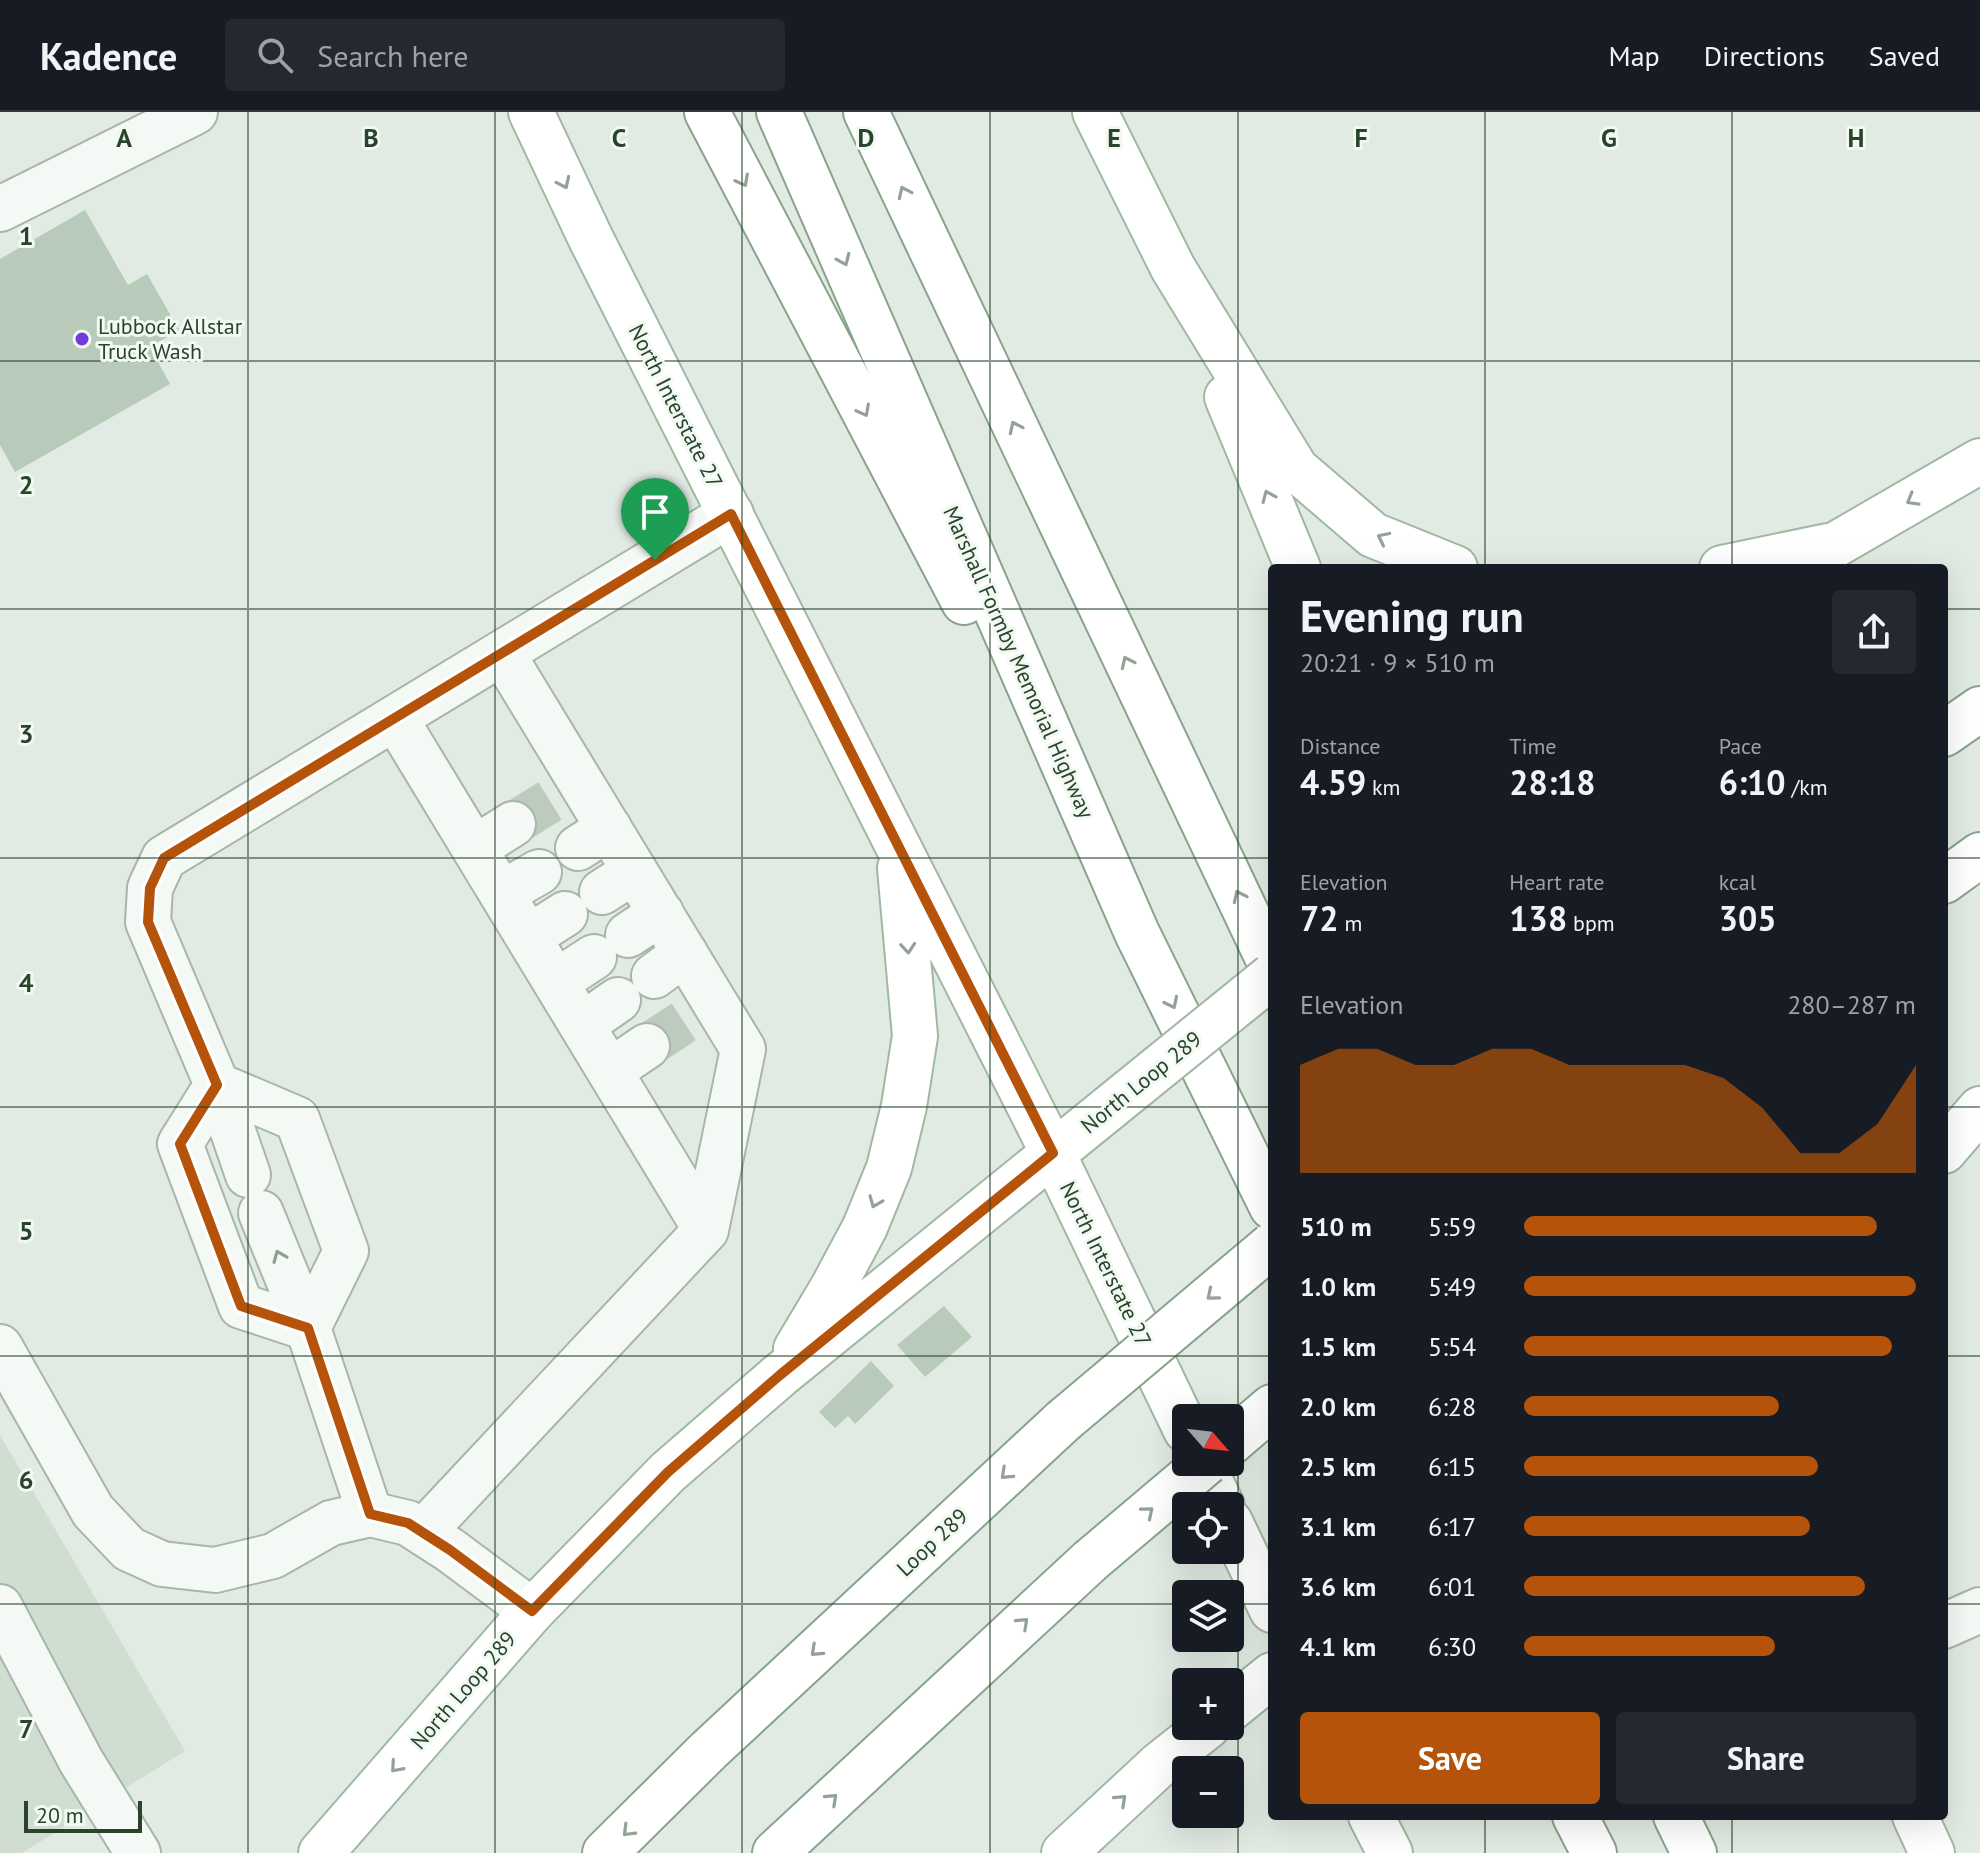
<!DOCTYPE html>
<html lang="en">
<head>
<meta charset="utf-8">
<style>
  body { margin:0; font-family:"PT Sans",sans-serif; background:#242831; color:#f1f3f6; height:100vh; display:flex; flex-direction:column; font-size:30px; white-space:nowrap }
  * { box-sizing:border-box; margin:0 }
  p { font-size:26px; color:#9ea1a6 }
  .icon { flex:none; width:44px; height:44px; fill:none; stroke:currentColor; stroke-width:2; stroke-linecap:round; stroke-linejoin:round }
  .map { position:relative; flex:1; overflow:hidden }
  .drawer { position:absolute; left:1268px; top:452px; width:680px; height:1256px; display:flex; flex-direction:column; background:#171b24; border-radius:8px; box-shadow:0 8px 32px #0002 }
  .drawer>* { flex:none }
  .needle { width:52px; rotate:118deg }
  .controls { position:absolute; left:1172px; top:1292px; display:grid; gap:16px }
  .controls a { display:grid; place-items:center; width:72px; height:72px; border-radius:8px; background:#171b24; box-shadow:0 8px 32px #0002; font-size:40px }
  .scale { position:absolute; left:24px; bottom:20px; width:118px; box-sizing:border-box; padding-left:8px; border:4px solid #28452c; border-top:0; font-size:22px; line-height:28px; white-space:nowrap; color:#28452c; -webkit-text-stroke:6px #f2f8f2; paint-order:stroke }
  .pin { position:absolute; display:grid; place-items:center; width:68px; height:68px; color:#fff; margin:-82px -34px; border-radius:50% 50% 50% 0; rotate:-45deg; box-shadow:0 0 8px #0007 }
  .pin .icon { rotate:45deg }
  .round { display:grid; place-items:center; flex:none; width:84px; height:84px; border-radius:8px; background:#242831 }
  .head { display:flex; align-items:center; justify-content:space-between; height:136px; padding:0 32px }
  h1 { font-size:44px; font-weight:700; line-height:60px }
  .figures { display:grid; grid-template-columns:repeat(3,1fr); gap:12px; height:136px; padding:8px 32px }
  .figures div { display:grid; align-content:center }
  .figures b { font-size:34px; font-weight:700 }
  .figures small { font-size:22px; font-weight:400 }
  .figures p { font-size:22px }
  .chart { height:224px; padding:16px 32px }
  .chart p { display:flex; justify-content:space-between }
  .chart svg { width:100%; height:144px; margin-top:8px; fill:#b45309; opacity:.7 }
  .primary-button { display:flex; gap:16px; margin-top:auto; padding:16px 32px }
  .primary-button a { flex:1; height:92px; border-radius:8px; background:#b45309; color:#fff; font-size:32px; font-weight:700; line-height:92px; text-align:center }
  .primary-button a+a { background:#242831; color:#f1f3f6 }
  ul { padding:0 32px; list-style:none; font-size:26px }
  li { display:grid; grid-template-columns:128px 96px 1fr; align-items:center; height:60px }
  li i { height:20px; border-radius:10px; background:#b45309 }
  header { display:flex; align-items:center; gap:48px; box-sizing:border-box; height:112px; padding:0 40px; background:#171b24; border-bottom:2px solid #363941 }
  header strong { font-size:38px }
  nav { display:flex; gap:44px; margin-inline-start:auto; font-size:28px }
  .search { width:560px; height:72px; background:#242831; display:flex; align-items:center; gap:20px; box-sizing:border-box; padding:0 28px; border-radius:8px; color:#9ea1a6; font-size:30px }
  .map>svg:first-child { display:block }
  .built { fill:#cfded1 }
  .building { fill:#b8caba }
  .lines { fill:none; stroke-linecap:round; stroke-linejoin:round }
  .minor-tunnel { stroke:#bdcabe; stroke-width:44; stroke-dasharray:44 22; stroke-linecap:butt }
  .minor-casing { stroke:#a6b6a8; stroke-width:48 }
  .major-casing { stroke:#a0b8a2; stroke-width:48 }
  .highway-casing { stroke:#87a48a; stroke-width:48 }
  .minor { stroke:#f5f9f5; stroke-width:44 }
  .major { stroke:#fff; stroke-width:44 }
  .highway { stroke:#fff; stroke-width:44 }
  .major-bridge-casing { stroke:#a0b8a2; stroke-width:48; stroke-linecap:butt }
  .highway-bridge-casing { stroke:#87a48a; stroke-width:48; stroke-linecap:butt }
  .major-bridge { stroke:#fff; stroke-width:44 }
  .highway-bridge { stroke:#fff; stroke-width:44 }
  .oneway { stroke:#94a296 }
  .oneway2 { stroke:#8e9f90 }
  .route-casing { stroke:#fff; stroke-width:16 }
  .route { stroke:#b45309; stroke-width:10 }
  .grid { fill:none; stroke:#28452c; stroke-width:2; stroke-opacity:0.55 }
  .poi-dot { fill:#723cdb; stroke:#f2f8f2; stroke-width:3 }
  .labels { text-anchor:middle; stroke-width:6; stroke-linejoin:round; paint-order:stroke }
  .poi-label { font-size:22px; fill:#28452c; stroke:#f2f8f2; text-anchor:start }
  .street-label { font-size:22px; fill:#28452c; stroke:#f2f8f2 }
  .grid-label { font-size:26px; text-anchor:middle; font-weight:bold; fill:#28452c; stroke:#f2f8f2; stroke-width:6; stroke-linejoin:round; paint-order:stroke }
</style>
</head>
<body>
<header>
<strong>Kadence</strong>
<div class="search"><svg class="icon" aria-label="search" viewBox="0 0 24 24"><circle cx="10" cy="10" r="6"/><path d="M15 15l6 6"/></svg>Search here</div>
<nav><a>Map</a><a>Directions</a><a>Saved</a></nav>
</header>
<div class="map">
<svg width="1980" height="1741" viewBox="0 0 1980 1741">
  <rect width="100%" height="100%" fill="#e2ebe3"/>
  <!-- built -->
  <path class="built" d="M0,1323L185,1639L22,1741H0Z"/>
  <!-- building -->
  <path class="building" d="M85,98L128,173L147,162L179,218L150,235L170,272L15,360L0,333V147Z
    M944,1194L972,1225L925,1265L897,1233Z
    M871,1249L894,1274L855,1312L848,1304L835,1316L819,1300Z"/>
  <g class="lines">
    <!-- minor-tunnel -->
    <path class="minor-tunnel" d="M513,712L550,689
      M647,934L685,909"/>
    <defs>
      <path id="minor" d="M0,97L195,0
        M395,606L706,1118
        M475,736L513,712
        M578,736L609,716
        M602,780L635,759
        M502,781L539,760
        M628,823L661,801
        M529,825L565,802
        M654,864L685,841
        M556,870L594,845
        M582,913L618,888
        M610,959L647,934
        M217,973L297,1007L346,1139L308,1216L241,1194L180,1032Z
        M248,1063L217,973L148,810L150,776L164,746L731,402
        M261,1101L308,1216L370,1402
        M0,1235L93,1399L129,1437L162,1452L215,1458L273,1444L331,1411L370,1402L408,1411L450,1438L532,1499
        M423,1420L706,1118L743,937L502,541
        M0,1495L81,1649L138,1741
        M1944,1514L1980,1498"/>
      <path id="major" d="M531,0L591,127L1042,1019L1186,1318
        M1095,0L1173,156L1296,357L1373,423L1455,456
        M1227,285L1298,456
        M1722,456L1828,434
        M1800,456L1835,433L1980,349
        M1944,1039L1980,997
        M796,1237L833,1175L865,1115L889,1056L904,994L915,924L900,756
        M1201,1350L1222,1394
        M1230,1410L1272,1498
        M1230,1597L1272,1563
        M1371,1704L1390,1741
        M1915,1704L1932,1741
        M321,1741L532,1499L668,1360L780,1263L1109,996
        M1064,1741L1160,1652L1208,1614"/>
      <path id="highway" d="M707,0L964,490
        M779,0L1137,821L1272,1095
        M866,0L1272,855
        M1944,622L1980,597
        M1944,769L1980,743
        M1230,1331L1272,1295
        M1575,1704L1594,1741
        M1676,1704L1694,1741
        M605,1741L709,1638L1063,1309
        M775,1741L1090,1449"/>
    </defs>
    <!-- minor casing -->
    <use href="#minor" class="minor-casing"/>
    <!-- major casing -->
    <use href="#major" class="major-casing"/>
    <!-- highway casing -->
    <use href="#highway" class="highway-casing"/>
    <!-- minor -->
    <use href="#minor" class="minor"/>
    <!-- major -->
    <use href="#major" class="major"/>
    <!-- highway -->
    <use href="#highway" class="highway"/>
    <defs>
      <path id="major-bridge" d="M1109,996L1272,864"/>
      <path id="highway-bridge" d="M1063,1309L1272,1133
        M1090,1449L1207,1350"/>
    </defs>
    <!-- major-bridge casing -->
    <use href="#major-bridge" class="major-bridge-casing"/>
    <!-- highway-bridge casing -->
    <use href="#highway-bridge" class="highway-bridge-casing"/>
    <!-- major-bridge -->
    <use href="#major-bridge" class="major-bridge"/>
    <!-- highway-bridge -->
    <use href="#highway-bridge" class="highway-bridge"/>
  </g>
  <!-- one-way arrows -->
  <defs><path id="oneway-chevron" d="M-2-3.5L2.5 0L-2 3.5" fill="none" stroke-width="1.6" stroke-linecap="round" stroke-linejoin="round" transform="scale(2)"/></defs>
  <g class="oneway">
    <use href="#oneway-chevron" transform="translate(743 69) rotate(62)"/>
    <use href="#oneway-chevron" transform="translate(564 71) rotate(65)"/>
    <use href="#oneway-chevron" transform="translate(904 80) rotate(-115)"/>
    <use href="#oneway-chevron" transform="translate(844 148) rotate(66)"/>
    <use href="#oneway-chevron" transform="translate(864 299) rotate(62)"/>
    <use href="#oneway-chevron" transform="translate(1015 315) rotate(-115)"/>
    <use href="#oneway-chevron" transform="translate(1268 384) rotate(-113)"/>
    <use href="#oneway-chevron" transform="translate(1912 388) rotate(150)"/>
    <use href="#oneway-chevron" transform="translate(1383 426) rotate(-154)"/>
    <use href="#oneway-chevron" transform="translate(1127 550) rotate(-115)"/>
    <use href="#oneway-chevron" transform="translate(1239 784) rotate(-115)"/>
    <use href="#oneway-chevron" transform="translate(908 836) rotate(85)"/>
    <use href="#oneway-chevron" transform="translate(1172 891) rotate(64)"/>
    <use href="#oneway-chevron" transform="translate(875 1090) rotate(112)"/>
    <use href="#oneway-chevron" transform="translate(1212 1183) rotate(140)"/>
    <use href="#oneway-chevron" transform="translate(1006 1362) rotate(137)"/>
    <use href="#oneway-chevron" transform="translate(1148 1400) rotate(-40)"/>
    <use href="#oneway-chevron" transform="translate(1023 1511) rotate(-43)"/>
    <use href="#oneway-chevron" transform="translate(816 1539) rotate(137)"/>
    <use href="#oneway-chevron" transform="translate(396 1655) rotate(131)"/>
    <use href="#oneway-chevron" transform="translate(832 1687) rotate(-43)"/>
    <use href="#oneway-chevron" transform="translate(1121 1688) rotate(-43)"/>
    <use href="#oneway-chevron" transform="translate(628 1719) rotate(135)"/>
  </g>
  <use class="oneway2" href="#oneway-chevron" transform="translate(279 1144) rotate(-112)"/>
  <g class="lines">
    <defs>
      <path id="route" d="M731,402L1053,1041L780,1263L668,1360L532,1499L450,1438L408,1411L370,1402L308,1216L241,1194L180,1032L217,973L148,810L150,776L164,746Z"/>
    </defs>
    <!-- route casing -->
    <use href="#route" class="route-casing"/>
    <!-- route -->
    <use href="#route" class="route"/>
  </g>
  <!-- grid -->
  <path class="grid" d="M248,0V1741M495,0V1741M742,0V1741M990,0V1741M1238,0V1741M1485,0V456M1732,0V456M0,249H1980M0,497H1272M1944,497H1980M0,746H1272M1944,746H1980M0,995H1272M1944,995H1980M0,1244H1272M1944,1244H1980M0,1492H1186M1230,1492H1272M1944,1492H1980M1485,1704V1741M1732,1704V1741"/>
  <!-- markers -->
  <circle class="poi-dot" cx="82" cy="227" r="8"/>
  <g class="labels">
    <!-- poi labels -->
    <g class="poi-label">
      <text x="98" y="222">Lubbock Allstar<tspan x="98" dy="25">Truck Wash</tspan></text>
    </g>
    <!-- street labels -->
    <g class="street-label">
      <text transform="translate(676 294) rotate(63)" y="8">North Interstate 27</text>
      <text transform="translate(1019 550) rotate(66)" y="8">Marshall Formby Memorial Highway</text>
      <text transform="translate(1141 970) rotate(-39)" y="8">North Loop 289</text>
      <text transform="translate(1106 1152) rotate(64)" y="8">North Interstate 27</text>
      <text transform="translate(932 1430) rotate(-43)" y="8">Loop 289</text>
      <text transform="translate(463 1578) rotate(-49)" y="8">North Loop 289</text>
    </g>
  </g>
  <g class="grid-label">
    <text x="124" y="35">A</text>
    <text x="371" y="35">B</text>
    <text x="619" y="35">C</text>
    <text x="866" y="35">D</text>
    <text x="1114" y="35">E</text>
    <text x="1361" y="35">F</text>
    <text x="1609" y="35">G</text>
    <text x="1856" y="35">H</text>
    <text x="26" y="133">1</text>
    <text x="26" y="382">2</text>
    <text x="26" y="631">3</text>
    <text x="26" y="880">4</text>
    <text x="26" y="1128">5</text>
    <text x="26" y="1377">6</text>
    <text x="26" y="1626">7</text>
  </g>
</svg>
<div class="controls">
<a><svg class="needle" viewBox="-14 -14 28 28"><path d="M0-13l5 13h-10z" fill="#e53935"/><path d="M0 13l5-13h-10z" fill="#9ea1a6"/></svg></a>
<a><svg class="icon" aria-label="locate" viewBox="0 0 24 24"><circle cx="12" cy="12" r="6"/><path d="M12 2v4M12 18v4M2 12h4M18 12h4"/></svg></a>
<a><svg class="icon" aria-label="layers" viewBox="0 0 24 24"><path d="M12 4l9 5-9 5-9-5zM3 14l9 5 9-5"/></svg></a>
<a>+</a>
<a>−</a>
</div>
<div class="scale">20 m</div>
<div class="pin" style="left:655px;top:448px;background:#1e9e55"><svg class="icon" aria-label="arrive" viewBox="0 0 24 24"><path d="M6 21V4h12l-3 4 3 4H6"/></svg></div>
<section class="drawer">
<div class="head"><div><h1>Evening run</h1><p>20:21 · 9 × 510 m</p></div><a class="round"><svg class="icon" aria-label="share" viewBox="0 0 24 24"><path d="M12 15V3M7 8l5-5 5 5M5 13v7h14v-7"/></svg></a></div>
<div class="figures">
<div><p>Distance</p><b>4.59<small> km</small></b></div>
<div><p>Time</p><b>28:18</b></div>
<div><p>Pace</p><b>6:10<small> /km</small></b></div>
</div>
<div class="figures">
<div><p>Elevation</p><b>72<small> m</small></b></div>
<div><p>Heart rate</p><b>138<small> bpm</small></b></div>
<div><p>kcal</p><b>305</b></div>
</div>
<div class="chart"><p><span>Elevation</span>280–287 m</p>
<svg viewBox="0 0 160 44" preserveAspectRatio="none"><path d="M0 44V11L10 6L20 6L30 11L40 11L50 6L60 6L70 11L80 11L90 11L100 11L110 15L120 24L130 38L140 38L150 29L160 11V44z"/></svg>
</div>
<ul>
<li><b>510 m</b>5:59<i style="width:90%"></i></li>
<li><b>1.0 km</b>5:49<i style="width:100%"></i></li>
<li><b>1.5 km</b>5:54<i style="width:94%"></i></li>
<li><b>2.0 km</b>6:28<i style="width:65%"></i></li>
<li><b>2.5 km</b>6:15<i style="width:75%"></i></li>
<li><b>3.1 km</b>6:17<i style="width:73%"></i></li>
<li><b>3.6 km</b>6:01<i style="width:87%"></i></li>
<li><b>4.1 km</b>6:30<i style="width:64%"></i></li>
</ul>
<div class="primary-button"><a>Save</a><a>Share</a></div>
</section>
</div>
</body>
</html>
